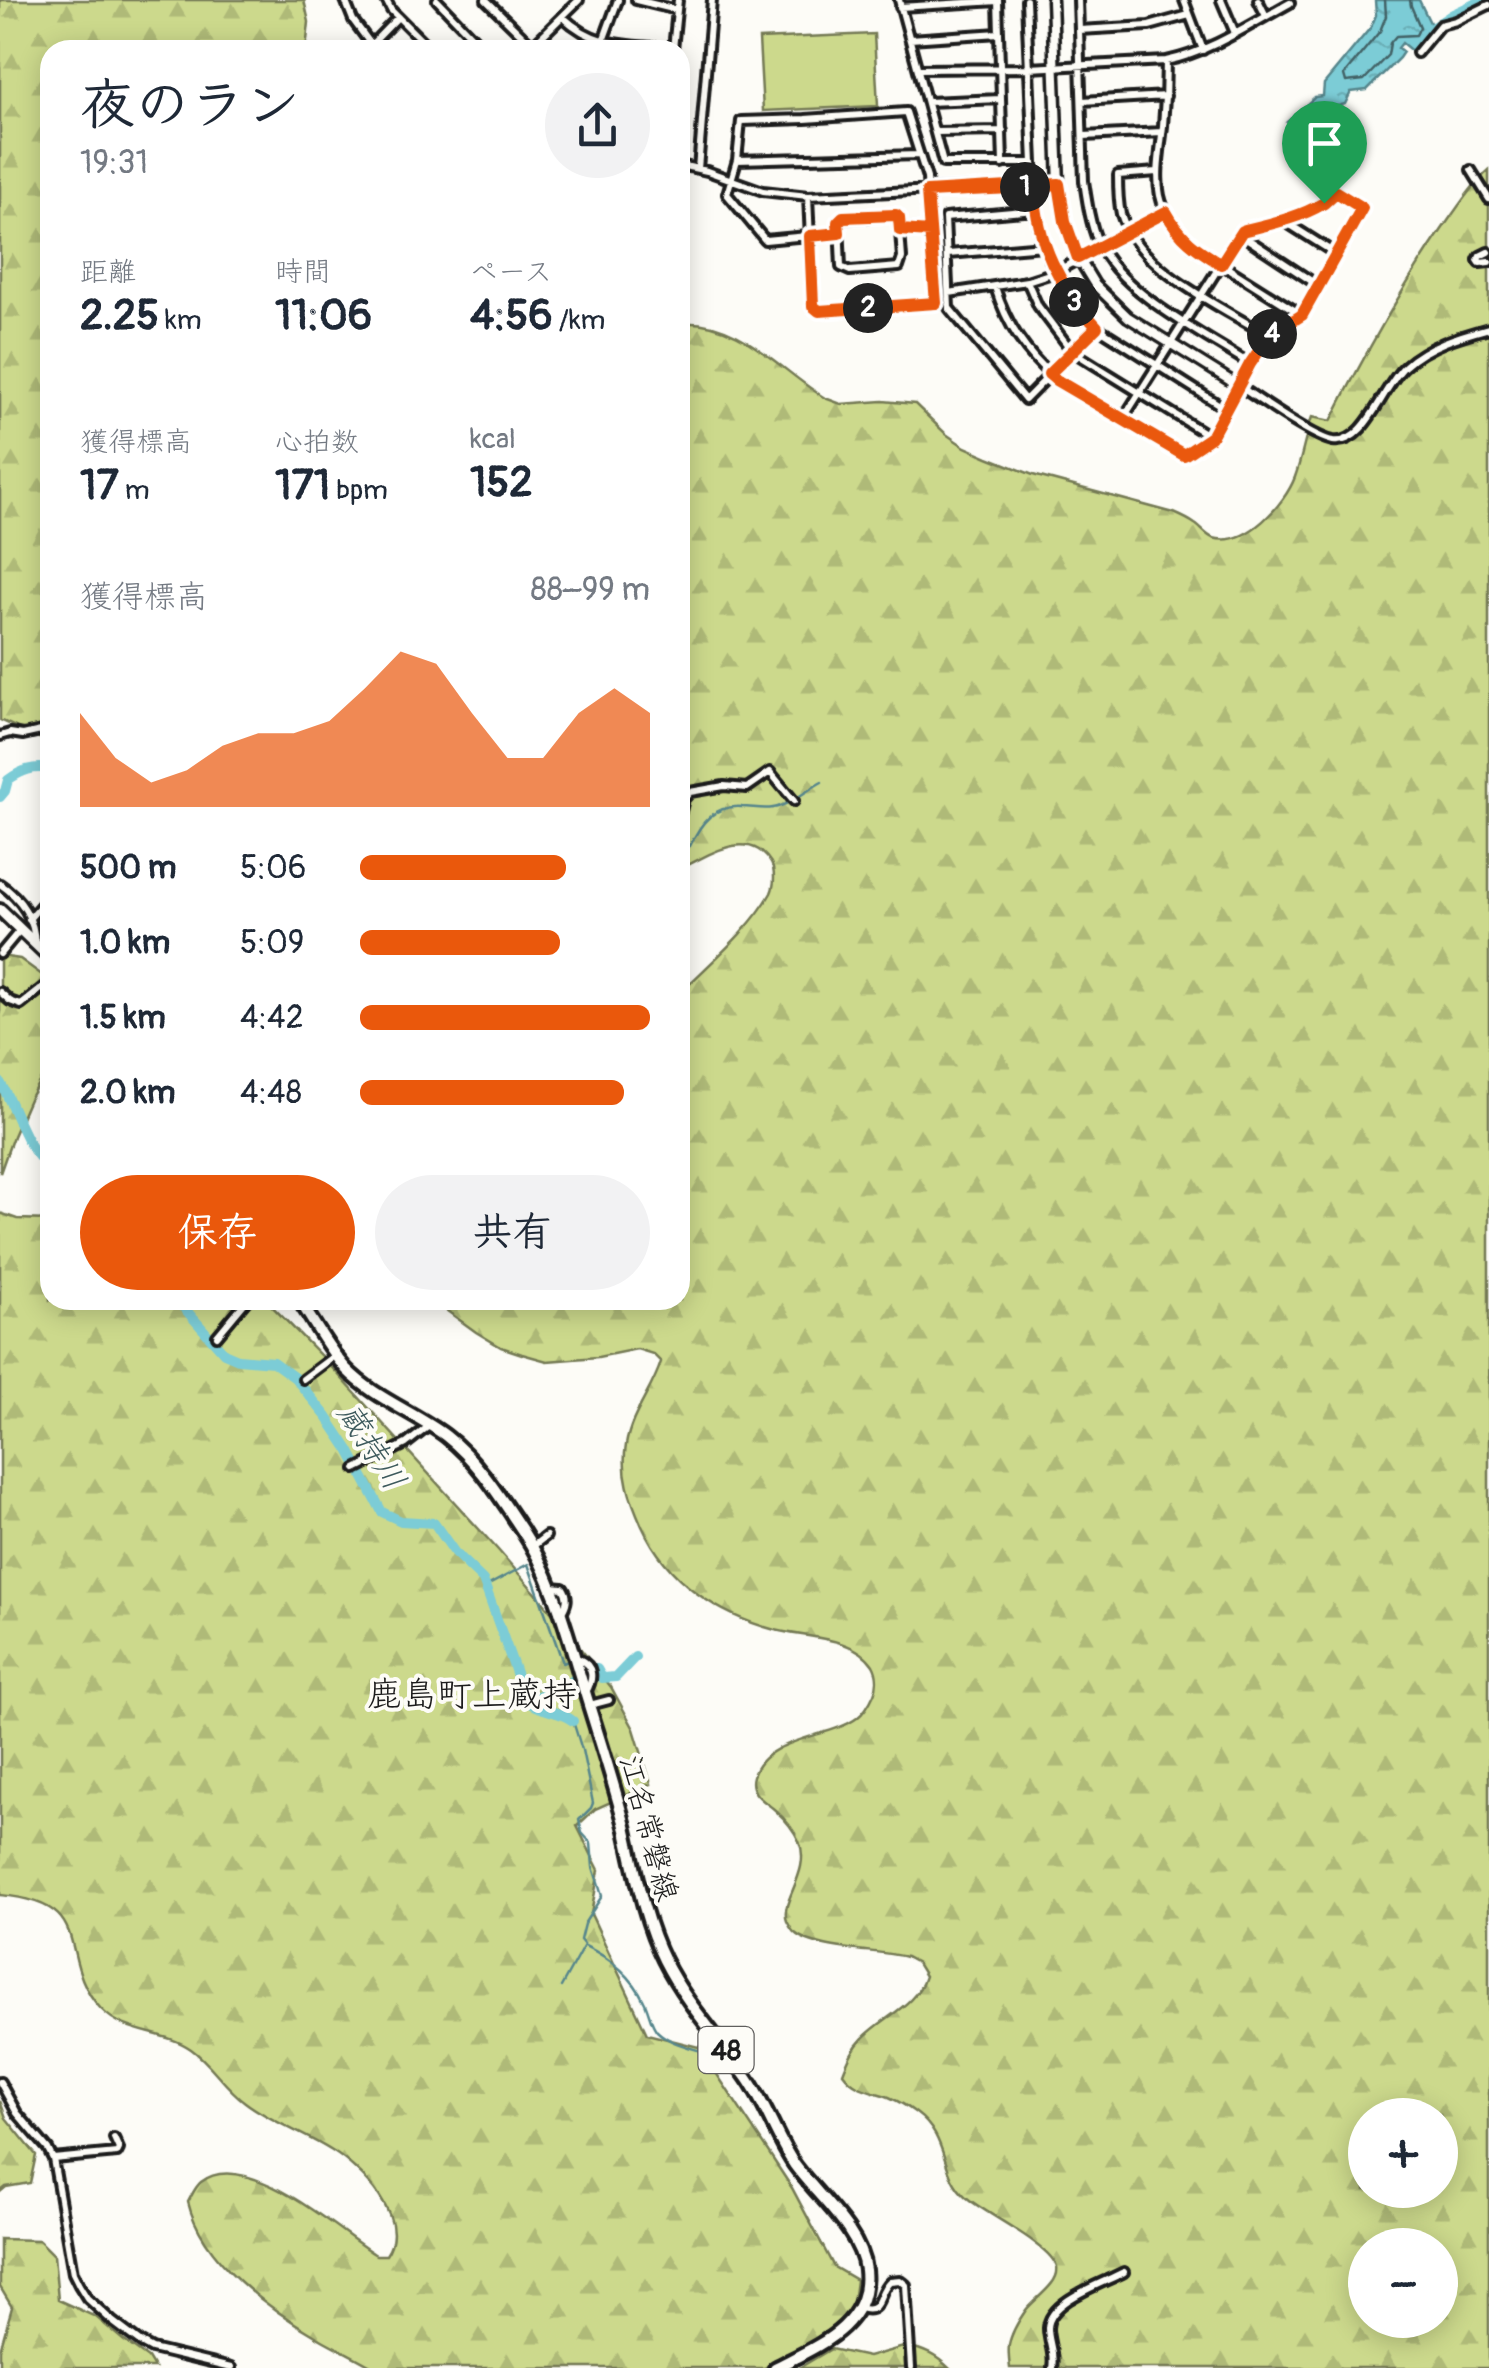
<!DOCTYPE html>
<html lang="ja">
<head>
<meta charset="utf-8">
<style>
  body { margin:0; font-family:Pangolin,"Klee One",sans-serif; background:#f2f2f3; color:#1f2937; height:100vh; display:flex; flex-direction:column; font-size:38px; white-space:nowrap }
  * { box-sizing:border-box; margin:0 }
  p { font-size:32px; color:#747a83 }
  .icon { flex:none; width:55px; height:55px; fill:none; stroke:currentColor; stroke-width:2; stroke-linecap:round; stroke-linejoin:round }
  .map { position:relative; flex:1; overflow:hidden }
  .side { position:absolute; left:40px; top:40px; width:650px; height:1270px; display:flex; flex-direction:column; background:#fff; border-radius:30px; box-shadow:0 5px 25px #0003 }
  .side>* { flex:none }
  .controls { position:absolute; left:1348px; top:2098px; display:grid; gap:20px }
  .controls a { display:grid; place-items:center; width:110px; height:110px; border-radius:50%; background:#fff; box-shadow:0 5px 25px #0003; font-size:50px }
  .pin { position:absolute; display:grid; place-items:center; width:85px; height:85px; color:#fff; margin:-102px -42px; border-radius:50% 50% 50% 0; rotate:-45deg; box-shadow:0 0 10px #0007 }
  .pin .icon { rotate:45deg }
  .km { position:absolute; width:50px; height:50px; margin:-25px; border-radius:50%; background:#222; color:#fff; font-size:28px; line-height:50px; text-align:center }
  .round { display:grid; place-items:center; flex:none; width:105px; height:105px; border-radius:52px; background:#f2f2f3 }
  .summary { display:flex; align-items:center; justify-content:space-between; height:170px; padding:0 40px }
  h1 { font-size:55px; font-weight:700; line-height:75px }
  .figures { display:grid; grid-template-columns:repeat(3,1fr); gap:15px; height:170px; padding:10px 40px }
  .figures div { display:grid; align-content:center }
  .figures b { font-size:42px; font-weight:700 }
  .figures small { font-size:28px; font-weight:400 }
  .figures p { font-size:28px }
  .chart { height:280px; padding:20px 40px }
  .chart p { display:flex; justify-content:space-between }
  .chart svg { width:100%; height:180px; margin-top:10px; fill:#ea580c; opacity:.7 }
  .button { display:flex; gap:20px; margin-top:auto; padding:20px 40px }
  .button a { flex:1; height:115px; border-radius:60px; background:#ea580c; color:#fff; font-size:40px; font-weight:700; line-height:115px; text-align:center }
  .button a+a { background:#f2f2f3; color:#1f2937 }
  ul { padding:0 40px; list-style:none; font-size:32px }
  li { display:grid; grid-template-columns:160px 120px 1fr; align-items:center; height:75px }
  li i { height:25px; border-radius:12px; background:#ea580c }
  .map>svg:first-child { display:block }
  .forest { fill:url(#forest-firs); stroke:#747a54; stroke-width:2.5; fill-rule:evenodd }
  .pitch { fill:#ccd98c; stroke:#747a54; stroke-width:2.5 }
  .water { fill:url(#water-ripples); stroke:#56868c; stroke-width:2.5 }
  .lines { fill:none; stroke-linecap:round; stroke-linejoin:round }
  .shore { stroke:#426266; stroke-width:2.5 }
  .stream { stroke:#56868c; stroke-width:2.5 }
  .river { stroke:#7cccd6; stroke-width:10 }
  .minor-casing { stroke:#1c1c1c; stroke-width:14 }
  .tertiary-casing { stroke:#1c1c1c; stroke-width:15 }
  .primary-casing { stroke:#1c1c1c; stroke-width:18 }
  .minor { stroke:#fdfcf7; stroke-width:6 }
  .tertiary { stroke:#fdfcf7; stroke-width:8 }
  .primary { stroke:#fdfcf7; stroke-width:10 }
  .route-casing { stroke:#fff; stroke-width:20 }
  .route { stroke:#ea580c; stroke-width:12 }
  .labels { text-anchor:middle; stroke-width:8; stroke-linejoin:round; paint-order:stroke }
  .shield { fill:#fdfcf7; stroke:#605f5e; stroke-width:2.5 }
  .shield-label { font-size:28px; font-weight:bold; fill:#1c1c1c }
  .street-label { font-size:30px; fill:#1c1c1c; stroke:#fdfcf7 }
  .water-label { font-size:32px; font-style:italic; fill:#3e5a5d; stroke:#fdfcf7 }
  .quarter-label { font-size:35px; fill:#1c1c1c; stroke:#fdfcf7 }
</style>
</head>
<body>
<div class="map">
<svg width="1489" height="2368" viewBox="0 0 1489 2368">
  <defs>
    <pattern id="forest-firs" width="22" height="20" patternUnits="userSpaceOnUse" patternTransform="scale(2.5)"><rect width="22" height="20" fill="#ccd98c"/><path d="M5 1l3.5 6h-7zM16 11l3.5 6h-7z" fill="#afba78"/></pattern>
    <pattern id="water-ripples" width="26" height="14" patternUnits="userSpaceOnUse" patternTransform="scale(2.5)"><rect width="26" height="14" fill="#7cccd6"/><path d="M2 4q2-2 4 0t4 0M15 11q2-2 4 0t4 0" fill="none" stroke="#6bafb7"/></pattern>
  </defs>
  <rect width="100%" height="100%" fill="#fdfcf7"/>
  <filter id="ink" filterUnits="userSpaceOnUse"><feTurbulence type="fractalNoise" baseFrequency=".01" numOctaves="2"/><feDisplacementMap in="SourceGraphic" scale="20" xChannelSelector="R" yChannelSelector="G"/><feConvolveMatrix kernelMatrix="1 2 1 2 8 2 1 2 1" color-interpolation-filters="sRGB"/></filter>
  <g filter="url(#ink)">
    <!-- forest -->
    <path class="forest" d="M0,0H304L309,22L306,50H50V743L0,720Z
      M1489,170V2368H1010C1009,2360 1008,2352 1009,2345C1011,2333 1019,2320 1026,2310C1034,2299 1060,2283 1057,2268C1052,2245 985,2214 966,2197C939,2173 950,2138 916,2113C908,2107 898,2101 889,2097C870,2090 855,2090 843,2073C848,2060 853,2048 863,2038C883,2017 917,2005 925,1976L917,1963L906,1957C879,1950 814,1950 795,1933C793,1932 788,1923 787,1921C779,1901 812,1872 799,1841C794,1830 785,1819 776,1811C765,1801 748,1794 753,1776C765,1737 831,1738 857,1718C865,1712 870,1703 874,1694C878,1685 878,1674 873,1665C854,1636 805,1638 775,1630C718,1615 667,1581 642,1526C630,1499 621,1474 626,1445C631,1414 652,1391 661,1362L653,1354L637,1349L598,1357L547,1361L522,1354L501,1347L476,1332L432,1300H680V993C709,964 751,929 771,893C775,884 775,871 771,863C749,826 707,856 680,869V323C739,318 778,369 825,398L841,404L883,401L915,404L946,434L965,447L988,457L1033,475L1174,513C1181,516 1188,519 1195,524C1200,527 1207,536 1213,538C1246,548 1285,504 1295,477C1302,458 1305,437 1312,417L1331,421C1364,356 1399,292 1441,231C1455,211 1470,187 1489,170ZM1365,2115H1440V2190H1365ZM1365,2245H1440V2320H1365Z
      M0,956L20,959L42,975L50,989V1047L46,1071L29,1099L13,1136L0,1173Z
      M0,1213L17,1219L50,1220V1300H266L325,1360L498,1550L540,1598L611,1687L634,1729L651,1784L595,1809L577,1826L599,1870L591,1914L647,2034L699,2047L792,2188L834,2267L856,2280L852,2311L825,2335L764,2368H374C356,2357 338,2349 319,2338C269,2309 202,2261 188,2202C192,2195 195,2187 201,2182C245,2146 340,2233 376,2255H386C411,2219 361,2169 332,2151C304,2133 271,2122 245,2102C224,2087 212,2064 191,2049C163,2030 126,2035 101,2009C53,1956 100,1904 0,1895Z
      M0,2101L6,2118L36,2155L30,2183L6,2187L0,2192Z
      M0,2239L39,2240L54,2255L58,2300L96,2317L123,2340L148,2358L154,2368H0V2350L12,2307L0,2287Z
      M907,2346C924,2350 936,2355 949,2368H799L831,2349L868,2357Z"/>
    <!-- pitch -->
    <path class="pitch" d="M874,34L878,106L763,111L759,39Z"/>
    <!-- water -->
    <path class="water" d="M1375,0H1419L1433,29L1414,53L1402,43L1398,48L1403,52L1399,58L1367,90L1351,92L1345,104C1327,109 1307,119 1288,121L1315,97L1323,96L1324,84L1371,27L1376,15Z"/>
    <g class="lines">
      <!-- shore -->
      <path class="shore" d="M1385,0L1386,16L1380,31L1344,75L1346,82L1364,80L1388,55L1390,43L1396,36L1416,35L1420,27L1411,6L1410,0"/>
      <!-- stream -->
      <path class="stream" d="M680,849L690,846C701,822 714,805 742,807C752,807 763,810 773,808C790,805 807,790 822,782
        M485,1587L528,1564L563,1663L573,1659
        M589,1664L596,1666L597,1669
        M585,1946C610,1958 632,1975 644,2001C649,2010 650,2023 657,2031C668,2042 687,2047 701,2051
        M561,1987L584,1945L580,1940L584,1924L602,1896L593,1867L591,1843L582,1833L579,1820L591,1808L593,1803L582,1750L573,1721"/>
      <!-- river -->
      <path class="river" d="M1424,33L1453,14L1483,0
        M0,797L5,791L8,780C22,770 33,766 50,769
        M0,1082C17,1111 23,1146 50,1168
        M177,1300L224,1353L238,1359L273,1362L295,1378L327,1417L349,1450L382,1512L401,1521L434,1523L455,1553L483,1580L526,1701C541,1712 560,1710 573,1721
        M526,1701L570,1682L586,1671L597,1669L602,1678L616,1677L635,1657"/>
      <defs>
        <path id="minor" d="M345,0L353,20L375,50
          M386,0L391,10L431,50
          M437,0L485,50
          M486,0L537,50
          M636,0L677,10
          M899,0L943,163H1032
          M998,0L1003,164
          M1026,0L1035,210L1044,246L1055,272L1078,306L1097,327L1226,409
          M1078,0L1084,181C1087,201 1090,223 1098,242C1119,292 1205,335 1250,364
          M1184,0L1203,50
          M1221,0L1235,33
          M1258,0L1266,16
          M900,7L998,1
          M563,17C597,49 629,44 673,49
          M1079,30L1149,26L1189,15
          M910,39L999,33
          M603,41L618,0
          M673,49L678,0
          M366,50L398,17
          M528,50L579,0
          M1417,53L1440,25L1456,21L1489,5
          M1166,61C1166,83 1165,104 1163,126C1157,179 1149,204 1191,245L1302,315
          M918,69L1029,68L1166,61C1210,52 1250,25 1290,3
          M1082,101L1166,96
          M927,102L1001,99
          M935,132L1003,131
          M1084,136L1162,132
          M737,160L919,155
          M680,165L707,171L763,191L808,196L1059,184
          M698,169L712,0
          M1471,170L1489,199
          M1157,172L1118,175C1118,188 1118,201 1121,214C1138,270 1222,307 1269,336
          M808,196L813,306L819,311L937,303L934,266L931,248L927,178L906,112L805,119L741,121L737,160L727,194L765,240L839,233
          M1035,210L945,218L949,308L1025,400L1097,327
          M896,215L899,218L902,258L899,267L850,271L841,267L839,222L841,219Z
          M1284,221L1336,254
          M899,230L929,232
          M1240,234L1319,286
          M1488,252L1480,256L1478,260L1480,263L1489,262
          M948,254L1044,246
          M1027,281L1038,306L1072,351L1211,437
          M995,287C1007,326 1026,353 1056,380L1184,455L1211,437L1250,364L1269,336L1302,315L1362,208L1336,192L1313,210L1240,234L1123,419
          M949,293L1027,281L1055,272L1166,212
          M1239,386C1260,400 1312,437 1333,441C1366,446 1383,385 1405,366C1428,345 1460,336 1489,328
          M0,736L10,733L23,735L50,729
          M680,815L684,799L690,792L724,786L747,788L770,772L794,801
          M0,884C21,898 35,919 35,945
          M29,919L42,904
          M0,954L20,930
          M0,992L10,1001L21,1005L50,982
          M217,1336L247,1300
          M303,1379L335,1355
          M356,1469L406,1444L429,1426
          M533,1546L546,1536
          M552,1587L563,1588C569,1597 567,1604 562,1612
          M575,1660L579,1659C594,1666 594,1679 586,1692
          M590,1705L609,1700
          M0,2082L17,2113L48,2149L53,2159L73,2273L79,2285L87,2298L112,2321L141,2343L152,2349L231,2368
          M53,2159L117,2153L119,2149L114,2138
          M860,2308C882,2316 877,2292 890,2281L900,2280L906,2285L911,2368
          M1052,2368C1055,2354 1048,2342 1048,2328C1049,2300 1104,2283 1124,2272"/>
        <path id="tertiary" d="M1052,0L1059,184L1065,221L1078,257L1095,285L1128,317L1239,386"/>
        <path id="primary" d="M0,910L50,958
          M299,1300C314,1322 328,1349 346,1369C374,1398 414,1412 446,1436C478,1461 500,1497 522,1530C554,1578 568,1637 585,1692C599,1738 614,1783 626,1830C636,1874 644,1920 664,1960C686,2004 719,2038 747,2078C766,2105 776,2137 794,2164C816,2195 861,2231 865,2270C871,2326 817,2346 775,2368"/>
      </defs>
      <!-- minor casing -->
      <use href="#minor" class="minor-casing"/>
      <!-- tertiary casing -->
      <use href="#tertiary" class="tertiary-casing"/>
      <!-- primary casing -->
      <use href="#primary" class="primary-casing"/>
      <!-- minor -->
      <use href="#minor" class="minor"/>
      <!-- tertiary -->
      <use href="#tertiary" class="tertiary"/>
      <!-- primary -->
      <use href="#primary" class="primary"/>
    </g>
  </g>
  <g class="lines" filter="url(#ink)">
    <defs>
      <path id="route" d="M1324,203C1299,218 1270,224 1242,231L1221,264C1195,248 1181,239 1166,212L1078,258L1065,221L1059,184L927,192L930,232L900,230L899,218L896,215L843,217L838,222L839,233L810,236L813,306L819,311L936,303L927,192L1034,187C1037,243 1059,287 1097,327L1049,374L1056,380L1184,455L1211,437L1250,364L1269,336L1302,315L1362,208L1336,192L1324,203"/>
    </defs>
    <!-- route casing -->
    <use href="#route" class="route-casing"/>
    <!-- route -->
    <use href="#route" class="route"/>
  </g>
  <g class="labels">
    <!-- shield labels -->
    <rect class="shield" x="698.5" y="2027" width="55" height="46" rx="8"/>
    <g class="shield-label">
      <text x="726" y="2060">48</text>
    </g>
    <!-- street labels -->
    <g class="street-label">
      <text transform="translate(649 1828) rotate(75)" y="10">江名常磐線</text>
    </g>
    <!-- water labels -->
    <g class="water-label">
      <text transform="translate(372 1446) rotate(57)" y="11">蔵持川</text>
    </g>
    <!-- quarter labels -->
    <g class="quarter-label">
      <text x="472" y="1706">鹿島町上蔵持</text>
    </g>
  </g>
</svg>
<div class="controls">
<a>+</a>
<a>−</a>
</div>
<div class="pin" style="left:1324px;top:203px;background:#1e9e55"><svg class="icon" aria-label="arrive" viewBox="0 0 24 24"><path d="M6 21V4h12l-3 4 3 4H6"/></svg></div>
<b class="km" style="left:1025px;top:187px">1</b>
<b class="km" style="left:868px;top:308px">2</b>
<b class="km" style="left:1074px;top:302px">3</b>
<b class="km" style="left:1272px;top:334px">4</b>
<section class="side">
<div class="summary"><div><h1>夜のラン</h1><p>19:31</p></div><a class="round"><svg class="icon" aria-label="share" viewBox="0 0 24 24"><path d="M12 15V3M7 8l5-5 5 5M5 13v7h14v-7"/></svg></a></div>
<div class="figures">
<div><p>距離</p><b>2.25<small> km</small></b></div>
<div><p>時間</p><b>11:06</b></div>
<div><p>ペース</p><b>4:56<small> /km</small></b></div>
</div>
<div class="figures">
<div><p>獲得標高</p><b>17<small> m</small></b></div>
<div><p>心拍数</p><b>171<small> bpm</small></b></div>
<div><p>kcal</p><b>152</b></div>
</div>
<div class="chart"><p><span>獲得標高</span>88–99 m</p>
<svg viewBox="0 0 160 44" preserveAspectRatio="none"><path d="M0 44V21L10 32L20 38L30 35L40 29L50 26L60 26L70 23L80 15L90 6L100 9L110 21L120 32L130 32L140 21L150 15L160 21V44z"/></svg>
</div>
<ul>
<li><b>500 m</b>5:06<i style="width:71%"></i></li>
<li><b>1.0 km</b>5:09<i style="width:69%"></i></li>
<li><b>1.5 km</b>4:42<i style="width:100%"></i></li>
<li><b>2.0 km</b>4:48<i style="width:91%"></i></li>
</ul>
<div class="button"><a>保存</a><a>共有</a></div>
</section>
</div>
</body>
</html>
